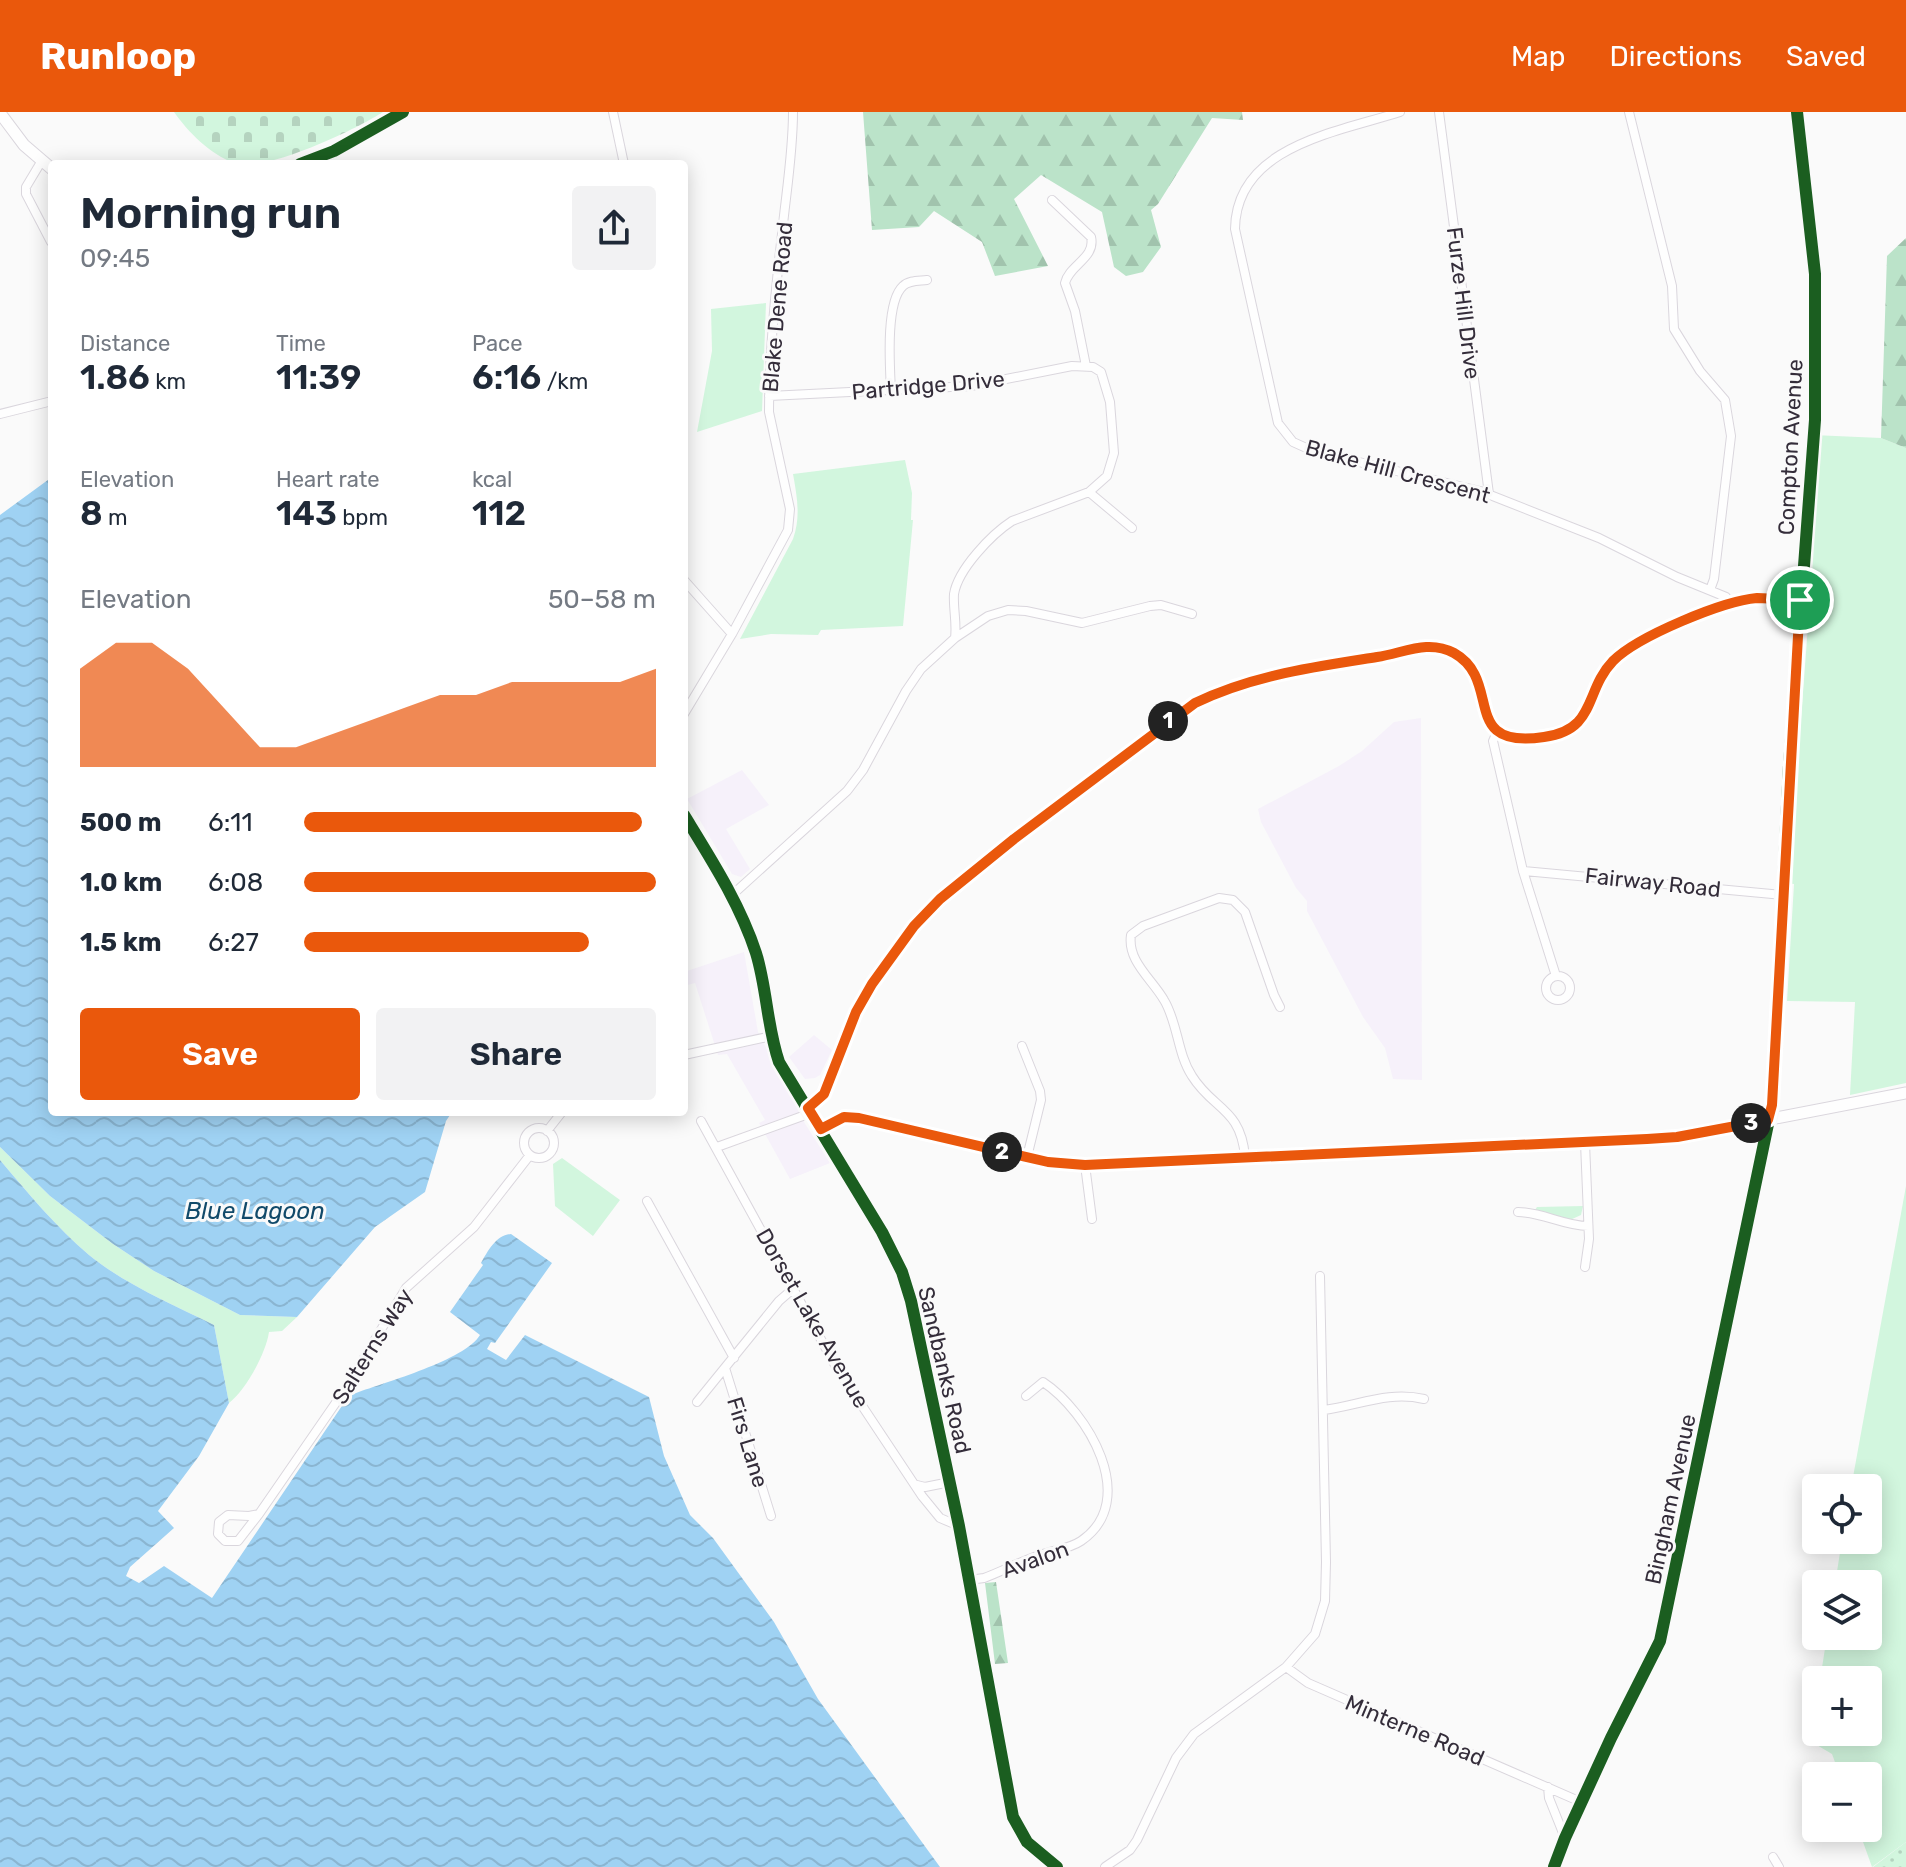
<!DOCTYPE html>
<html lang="en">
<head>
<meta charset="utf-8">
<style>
  body { margin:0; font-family:Rubik,sans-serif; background:#f2f2f3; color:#1f2937; height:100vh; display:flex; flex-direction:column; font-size:30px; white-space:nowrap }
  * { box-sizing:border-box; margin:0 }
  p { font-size:26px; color:#747a83 }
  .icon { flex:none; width:44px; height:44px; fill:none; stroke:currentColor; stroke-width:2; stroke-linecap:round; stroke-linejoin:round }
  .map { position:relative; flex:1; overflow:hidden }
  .side { position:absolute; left:48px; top:48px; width:640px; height:956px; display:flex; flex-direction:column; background:#fff; border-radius:8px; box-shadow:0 4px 20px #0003 }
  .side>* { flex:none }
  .fabs { position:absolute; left:1802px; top:1362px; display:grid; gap:16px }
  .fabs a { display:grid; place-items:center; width:80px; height:80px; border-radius:8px; background:#fff; box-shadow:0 4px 20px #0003; font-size:40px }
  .pin { position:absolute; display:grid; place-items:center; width:68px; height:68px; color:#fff; margin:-34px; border:4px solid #fff; border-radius:50%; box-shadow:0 2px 8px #0007 }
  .km { position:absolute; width:40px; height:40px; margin:-20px; border-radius:50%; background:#222; color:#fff; font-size:22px; line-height:40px; text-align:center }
  .round { display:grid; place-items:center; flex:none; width:84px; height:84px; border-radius:8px; background:#f2f2f3 }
  .head { display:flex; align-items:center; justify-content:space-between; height:136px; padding:0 32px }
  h1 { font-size:44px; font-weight:600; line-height:60px }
  .stats { display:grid; grid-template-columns:repeat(3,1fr); gap:12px; height:136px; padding:8px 32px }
  .stats div { display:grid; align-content:center }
  .stats b { font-size:34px; font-weight:600 }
  .stats small { font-size:22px; font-weight:400 }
  .stats p { font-size:22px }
  .chart { height:224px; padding:16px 32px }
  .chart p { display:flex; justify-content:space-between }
  .chart svg { width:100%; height:144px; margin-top:8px; fill:#ea580c; opacity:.7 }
  .primary-button { display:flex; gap:16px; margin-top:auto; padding:16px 32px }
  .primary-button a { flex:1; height:92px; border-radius:8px; background:#ea580c; color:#fff; font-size:32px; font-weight:600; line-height:92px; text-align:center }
  .primary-button a+a { background:#f2f2f3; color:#1f2937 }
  ul { padding:0 32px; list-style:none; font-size:26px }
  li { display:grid; grid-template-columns:128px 96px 1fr; align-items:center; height:60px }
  li i { height:20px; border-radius:10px; background:#ea580c }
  header { display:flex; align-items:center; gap:48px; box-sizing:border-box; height:112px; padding:0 40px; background:#ea580c; color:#fff }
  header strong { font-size:38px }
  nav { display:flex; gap:44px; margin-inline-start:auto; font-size:28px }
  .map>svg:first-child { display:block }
  .built { fill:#f6f1fa }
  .green { fill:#d2f6de }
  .forest { fill:url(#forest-firs) }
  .cemetery { fill:url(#cemetery-stones) }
  .park { fill:url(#park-dots) }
  .water { fill:url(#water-waves) }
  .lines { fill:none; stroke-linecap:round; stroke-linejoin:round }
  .street-casing { stroke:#dad6dd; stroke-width:10 }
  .secondary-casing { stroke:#dad6dd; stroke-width:13 }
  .street { stroke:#fefefe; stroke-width:8 }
  .secondary { stroke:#fefefe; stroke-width:11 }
  .cycleway-casing { stroke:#fafafa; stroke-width:17 }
  .cycleway { stroke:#1b5e20; stroke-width:12 }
  .route-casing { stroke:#fff; stroke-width:16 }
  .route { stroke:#ea580c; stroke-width:10 }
  .labels { text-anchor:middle; stroke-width:6; stroke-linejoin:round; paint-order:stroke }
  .street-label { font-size:22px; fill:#342d3a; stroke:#fafafa }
  .water-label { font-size:24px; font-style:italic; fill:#114a6a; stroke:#fafafa }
</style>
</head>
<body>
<header>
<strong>Runloop</strong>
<nav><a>Map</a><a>Directions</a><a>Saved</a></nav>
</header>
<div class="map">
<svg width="1906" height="1755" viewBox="0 0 1906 1755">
  <defs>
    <pattern id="forest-firs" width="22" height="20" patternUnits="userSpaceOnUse" patternTransform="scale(2)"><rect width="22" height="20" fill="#bbe3c9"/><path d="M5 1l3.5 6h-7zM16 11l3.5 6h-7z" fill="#a1c3ad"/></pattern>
    <pattern id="cemetery-stones" width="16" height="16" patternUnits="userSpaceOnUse" patternTransform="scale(2)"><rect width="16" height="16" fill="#d2f6de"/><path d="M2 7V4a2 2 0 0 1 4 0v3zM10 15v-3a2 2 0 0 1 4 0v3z" fill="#b5d3bf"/></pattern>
    <pattern id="park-dots" width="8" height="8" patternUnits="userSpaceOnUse" patternTransform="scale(2)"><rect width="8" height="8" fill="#d2f6de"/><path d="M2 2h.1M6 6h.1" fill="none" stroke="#b5d3bf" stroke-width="1.8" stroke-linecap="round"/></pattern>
    <pattern id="water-waves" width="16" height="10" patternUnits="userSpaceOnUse" patternTransform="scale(2)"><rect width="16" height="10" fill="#9fd2f3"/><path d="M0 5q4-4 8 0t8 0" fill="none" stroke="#8ab5d1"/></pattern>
  </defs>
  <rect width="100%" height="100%" fill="#fafafa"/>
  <!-- built -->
  <path class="built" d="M1421,606L1422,968L1393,967L1385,936L1363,905L1307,799V789L1296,776L1261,710L1258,697L1339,654L1362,639L1394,610Z
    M742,658L769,693L726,717L750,757L741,765L732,762L687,687Z
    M744,840L758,920L804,1010L830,1051L790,1067L759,1011L765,1008L727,942L718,943L695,871L684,874V860Z
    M814,923L832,938L820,963L815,966L805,967L789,945Z"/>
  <!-- green -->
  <path class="green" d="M766,191L762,299L697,320L712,239L711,197Z
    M1813,323L1881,326L1906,336V971L1850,983L1855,890L1787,889L1794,772L1783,771Z
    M905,348L912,381L911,408H913L903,514L821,518L818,523L771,522L740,527L793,427C801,404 797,385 793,362Z
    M0,1035L50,1084L113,1132L154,1159L240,1203L297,1205L282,1219L269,1220C266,1241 246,1278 229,1291L214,1213C172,1192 126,1173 89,1143C56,1115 28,1081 0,1048Z
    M562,1046L620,1088L593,1124L555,1094L553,1052Z
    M1906,1074V1730L1872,1755L1858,1716H1868V1664H1840L1832,1642L1810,1629L1816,1594V1620H1868V1568H1820L1827,1524H1868V1472H1835L1842,1428H1868V1376H1851Z
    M1583,1094L1581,1103L1570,1108L1535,1098L1537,1095Z"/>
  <!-- forest -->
  <path class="forest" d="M863,0H1242L1243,8L1212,6L1158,92L1151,98L1161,135L1143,160L1126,164L1114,155L1102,100L1041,63L1014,87L1048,154L995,164L982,130L934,99L919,115L872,118Z
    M1906,126V336L1881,326L1887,144Z
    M996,1470L1008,1551L995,1552L985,1471Z"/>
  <!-- cemetery -->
  <path class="cemetery" d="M174,0H383C357,17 263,62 234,51C210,42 188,20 174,0Z"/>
  <!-- park -->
  <path class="park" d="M1906,1730V1755H1873Z"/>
  <!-- water -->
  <path class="water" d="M52,365V1000H452L446,1009L425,1080L375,1115L297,1205L240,1203L154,1159L113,1132L50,1084L0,1035V403Z
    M0,1048C28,1081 56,1115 89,1143C126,1173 172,1192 214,1213L229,1291L199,1344L158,1399L174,1416L130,1455L126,1464L139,1471L164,1454L212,1486L352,1279L356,1281C386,1270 465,1248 480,1223L450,1200L483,1153L481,1151C488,1139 496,1123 511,1122L552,1151L495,1231L491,1230L487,1237L506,1248L525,1223L649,1285L664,1344L690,1403L713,1426L774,1510L818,1587L940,1755H0Z"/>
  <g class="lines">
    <defs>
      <path id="street" d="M613,0L624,52
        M1400,0C1338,20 1236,34 1235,117L1278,311L1293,330L1313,339L1480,379L1599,426L1677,465L1726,485L1730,491
        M1439,0L1489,382
        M1629,0L1672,174L1674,217L1700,259L1725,288L1731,324L1714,467L1710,478
        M41,50L26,75V82L51,130
        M300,52L334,39L403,0
        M1052,88L1091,125C1096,146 1069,153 1065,171L1075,199L1086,254
        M891,279C890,256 885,190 903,174C909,168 919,169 927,168
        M0,302L52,289
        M1089,380L1132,416
        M684,468L732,522
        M955,526L988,504L1008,498L1026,499L1082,511L1150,494L1161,493L1192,502
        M684,602L732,522L788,418L790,397L769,300C769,240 775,181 782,122C786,81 793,41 793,0
        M1497,620L1493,629L1523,759L1556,864
        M1523,759L1782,783
        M731,784L847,679L863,658L906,579L921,557L955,526C957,511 953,496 954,482C958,457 992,422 1012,409L1089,380L1107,364L1114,341L1110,290L1101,260L1093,255L1072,254L971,274L769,284
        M1546 876a12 12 0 1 1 24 0a12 12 0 1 1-24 0Z
        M1022,934L1040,979L1041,988L1027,1045
        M684,943L772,924
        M808,996L824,982L856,900L872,872L914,814L940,787L977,756L1195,591C1233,573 1274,561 1316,554C1338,550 1360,549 1382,545C1406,540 1427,528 1452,540C1460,544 1465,550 1469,557C1504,605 1470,640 1558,623C1593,616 1593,569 1615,548C1637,527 1715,492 1745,487C1763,484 1782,487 1800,488
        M701,1009L835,1253L922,1384L940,1406L959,1414
        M524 1031a15 15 0 1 1 30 0a15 15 0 1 1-30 0Z
        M547,1019L562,1000
        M1585,1031L1589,1127L1585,1155
        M717,1035L811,1001
        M1245,1045C1241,996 1213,998 1192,964C1177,941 1178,911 1164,888C1152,867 1127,849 1131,823L1143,814L1219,786L1233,788L1245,800L1274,883L1280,895
        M1085,1053L1092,1107
        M647,1089L734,1246
        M1518,1100C1542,1100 1564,1114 1588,1114
        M725,1256L771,1404
        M697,1290L779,1189L794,1176
        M1324,1298C1360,1293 1388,1279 1424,1287
        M917,1373L925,1375L950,1370
        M259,1402L238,1429H225L218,1422L219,1410L228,1403L249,1404L259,1402L346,1276L406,1176L474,1115L530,1043
        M969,1468L984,1466C1003,1459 1021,1449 1040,1443C1054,1438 1069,1437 1081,1429C1141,1388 1087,1299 1043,1270L1026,1284
        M1286,1555L1308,1571L1581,1690
        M1548,1675L1549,1686L1565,1726
        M1773,1745L1779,1755
        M1105,1755L1130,1738L1137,1728L1176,1646L1194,1622L1286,1555L1315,1522L1325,1489L1326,1450L1320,1164
        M1554,1755L1565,1726L1611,1626L1660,1529L1719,1255L1768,1008"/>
      <path id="secondary" d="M0,1L24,33L52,57
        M684,703C711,747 740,792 756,841C767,877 767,915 779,950L882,1120L902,1160L911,1189L959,1414L1013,1705L1027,1730L1057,1755
        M1768,1008L1772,993L1789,653L1815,308V162L1797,0
        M821,1017L844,1005L859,1006L1048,1050L1085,1053L1647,1027L1677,1025L1906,981"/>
    </defs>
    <!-- street casing -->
    <use href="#street" class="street-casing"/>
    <!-- secondary casing -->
    <use href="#secondary" class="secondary-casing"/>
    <!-- street -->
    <use href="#street" class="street"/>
    <!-- secondary -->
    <use href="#secondary" class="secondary"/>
    <defs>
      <path id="cycleway" d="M300,52L334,39L403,0
        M684,703C711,747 740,792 756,841C767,877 767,915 779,950L882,1120L902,1160L911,1189L959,1414L1013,1705L1027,1730L1057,1755
        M1554,1755L1565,1726L1611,1626L1660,1529L1772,993L1789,653L1815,308V162L1797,0"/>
    </defs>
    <!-- cycleway casing -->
    <use href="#cycleway" class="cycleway-casing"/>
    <!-- cycleway -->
    <use href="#cycleway" class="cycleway"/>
  </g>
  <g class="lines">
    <defs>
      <path id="route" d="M1757,486L1800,488L1772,993L1768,1008L1677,1025L1647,1027L1085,1053L1048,1050L859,1006L844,1005L821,1017L808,996L824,982L856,900L872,872L914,814L940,787L1014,727L1195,591C1253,563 1314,555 1377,545C1404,541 1428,527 1454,541C1504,569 1458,638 1544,625C1597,618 1584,579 1613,549C1638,524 1723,489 1757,486Z"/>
    </defs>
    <!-- route casing -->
    <use href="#route" class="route-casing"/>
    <!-- route -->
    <use href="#route" class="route"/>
  </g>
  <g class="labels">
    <!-- street labels -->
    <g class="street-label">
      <text transform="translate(1464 191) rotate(83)" y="8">Furze Hill Drive</text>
      <text transform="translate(777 195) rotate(-85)" y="8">Blake Dene Road</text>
      <text transform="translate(928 273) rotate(-5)" y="8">Partridge Drive</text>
      <text transform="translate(1790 335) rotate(-87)" y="8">Compton Avenue</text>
      <text transform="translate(1398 359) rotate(15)" y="8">Blake Hill Crescent</text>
      <text transform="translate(1653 770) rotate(6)" y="8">Fairway Road</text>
      <text transform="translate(813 1206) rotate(60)" y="8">Dorset Lake Avenue</text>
      <text transform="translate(372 1234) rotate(-58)" y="8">Salterns Way</text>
      <text transform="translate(945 1258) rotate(77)" y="8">Sandbanks Road</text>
      <text transform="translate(748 1330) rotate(73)" y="8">Firs Lane</text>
      <text transform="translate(1670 1387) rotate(-78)" y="8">Bingham Avenue</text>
      <text transform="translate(1035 1447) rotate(-20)" y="8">Avalon</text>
      <text transform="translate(1415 1618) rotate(23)" y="8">Minterne Road</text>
    </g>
    <!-- water labels -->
    <g class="water-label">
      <text x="255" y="1107">Blue Lagoon</text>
    </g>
  </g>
</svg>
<div class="fabs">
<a><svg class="icon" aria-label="locate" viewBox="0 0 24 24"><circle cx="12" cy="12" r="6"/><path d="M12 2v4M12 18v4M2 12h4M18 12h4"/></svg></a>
<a><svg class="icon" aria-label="layers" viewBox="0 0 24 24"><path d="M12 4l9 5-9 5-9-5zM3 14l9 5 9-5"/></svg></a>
<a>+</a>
<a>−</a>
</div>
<div class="pin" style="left:1800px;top:488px;background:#1e9e55"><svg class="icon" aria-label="arrive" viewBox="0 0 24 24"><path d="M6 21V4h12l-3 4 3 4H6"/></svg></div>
<b class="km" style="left:1168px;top:609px">1</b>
<b class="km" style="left:1002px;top:1040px">2</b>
<b class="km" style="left:1751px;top:1011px">3</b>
<section class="side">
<div class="head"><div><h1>Morning run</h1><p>09:45</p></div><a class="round"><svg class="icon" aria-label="share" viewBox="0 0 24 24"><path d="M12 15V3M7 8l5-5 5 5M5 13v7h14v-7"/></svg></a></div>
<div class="stats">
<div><p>Distance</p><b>1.86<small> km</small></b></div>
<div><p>Time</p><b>11:39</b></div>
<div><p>Pace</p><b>6:16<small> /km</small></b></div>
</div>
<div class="stats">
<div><p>Elevation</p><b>8<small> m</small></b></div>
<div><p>Heart rate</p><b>143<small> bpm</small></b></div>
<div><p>kcal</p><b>112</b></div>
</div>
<div class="chart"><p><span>Elevation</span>50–58 m</p>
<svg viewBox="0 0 160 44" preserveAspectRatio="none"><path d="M0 44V14L10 6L20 6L30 14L40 26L50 38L60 38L70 34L80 30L90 26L100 22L110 22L120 18L130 18L140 18L150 18L160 14V44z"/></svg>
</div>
<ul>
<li><b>500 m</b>6:11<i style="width:96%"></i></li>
<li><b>1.0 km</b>6:08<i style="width:100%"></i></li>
<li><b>1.5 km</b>6:27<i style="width:81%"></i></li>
</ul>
<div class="primary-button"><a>Save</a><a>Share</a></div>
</section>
</div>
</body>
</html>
